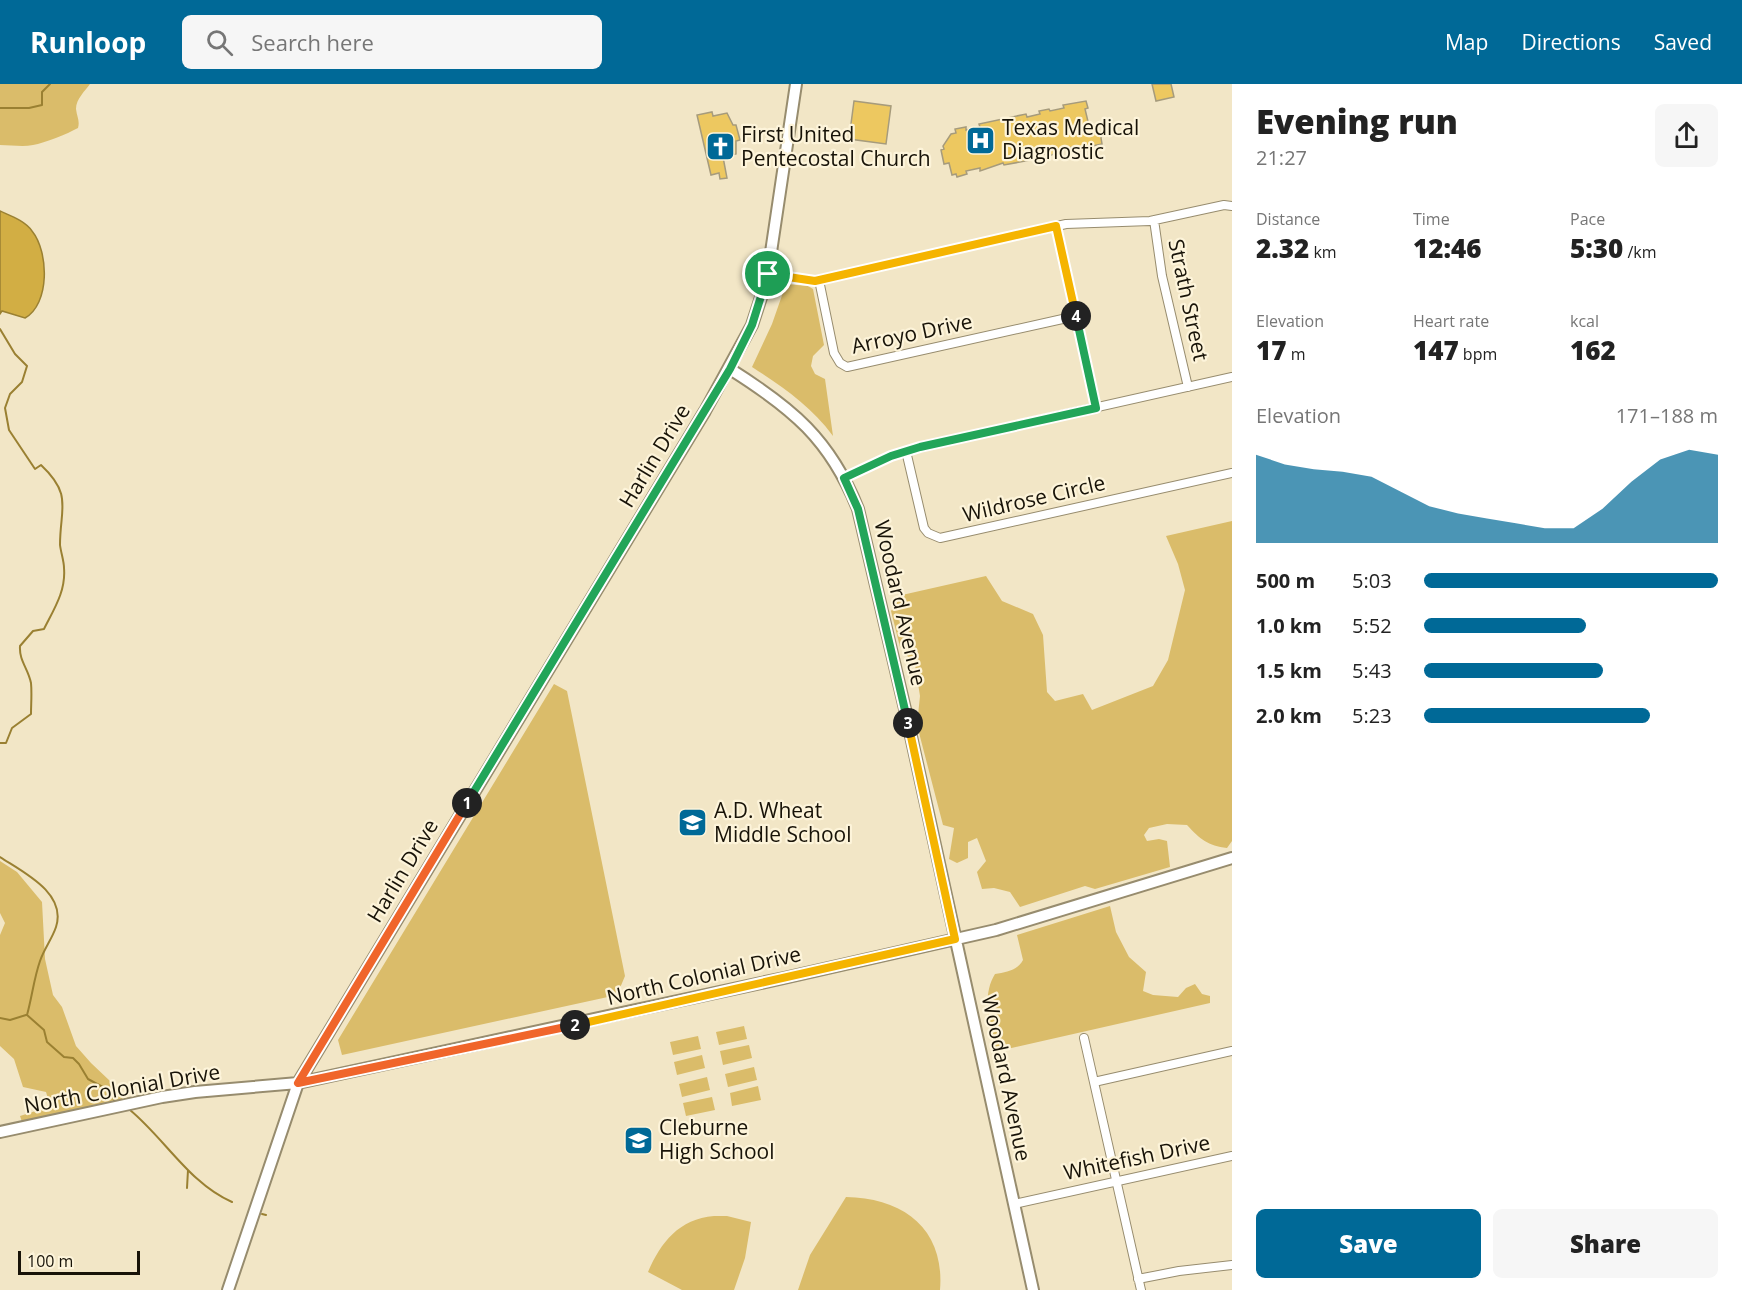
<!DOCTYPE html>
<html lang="en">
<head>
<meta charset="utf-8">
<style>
  body { margin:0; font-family:"Open Sans",sans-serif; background:#f6f6f6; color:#222; height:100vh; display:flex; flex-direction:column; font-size:22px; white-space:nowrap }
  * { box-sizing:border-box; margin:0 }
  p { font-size:20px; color:#767676 }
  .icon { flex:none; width:33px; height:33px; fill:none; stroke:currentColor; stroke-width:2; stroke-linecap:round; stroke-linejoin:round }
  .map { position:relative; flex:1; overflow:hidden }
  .sheet { display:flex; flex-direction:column; background:#fff; width:510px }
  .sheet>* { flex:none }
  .scale { position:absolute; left:18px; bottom:15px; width:122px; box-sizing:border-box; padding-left:6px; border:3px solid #181308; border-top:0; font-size:16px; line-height:21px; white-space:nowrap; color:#181308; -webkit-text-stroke:4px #fdf4da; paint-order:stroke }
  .pin { position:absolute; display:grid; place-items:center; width:51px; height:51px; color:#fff; margin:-26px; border:3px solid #fff; border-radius:50%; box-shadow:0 2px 6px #0007 }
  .km { position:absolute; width:30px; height:30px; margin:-15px; border-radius:50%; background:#222; color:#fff; font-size:16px; line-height:30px; text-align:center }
  .round { display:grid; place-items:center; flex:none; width:63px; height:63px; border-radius:9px; background:#f6f6f6 }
  .headline { display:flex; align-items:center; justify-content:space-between; height:102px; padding:0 24px }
  h1 { font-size:33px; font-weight:800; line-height:45px }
  .stats { display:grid; grid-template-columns:repeat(3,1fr); gap:9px; height:102px; padding:6px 24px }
  .stats div { display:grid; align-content:center }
  .stats b { font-size:26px; font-weight:800 }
  .stats small { font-size:16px; font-weight:400 }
  .stats p { font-size:16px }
  .chart { height:168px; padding:12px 24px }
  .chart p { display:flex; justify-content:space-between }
  .chart svg { width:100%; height:108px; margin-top:6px; fill:#006997; opacity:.7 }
  .action { display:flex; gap:12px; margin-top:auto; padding:12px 24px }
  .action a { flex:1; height:69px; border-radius:9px; background:#006997; color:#fff; font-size:24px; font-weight:800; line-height:69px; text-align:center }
  .action a+a { background:#f6f6f6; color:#222 }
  ul { padding:0 24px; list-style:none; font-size:20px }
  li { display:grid; grid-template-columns:96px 72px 1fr; align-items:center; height:45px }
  li i { height:15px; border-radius:8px; background:#006997 }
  header { display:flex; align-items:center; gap:36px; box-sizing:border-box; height:84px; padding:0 30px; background:#006997; color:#fff }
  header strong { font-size:28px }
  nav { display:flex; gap:33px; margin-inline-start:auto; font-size:21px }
  .search { width:420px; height:54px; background:#f6f6f6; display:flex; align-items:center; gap:15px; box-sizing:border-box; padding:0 21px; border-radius:9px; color:#767676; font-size:22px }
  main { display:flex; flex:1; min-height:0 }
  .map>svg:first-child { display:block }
  .green { fill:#dabc6a }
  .water { fill:#d2ae44; stroke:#9a8032; stroke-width:1.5 }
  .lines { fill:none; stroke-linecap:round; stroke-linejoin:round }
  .stream { stroke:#9a8032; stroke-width:2 }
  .building { fill:#edc860; stroke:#a69b7c; stroke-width:1.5 }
  .minor-casing { stroke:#978c6e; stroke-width:10 }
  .tertiary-casing { stroke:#978c6e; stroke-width:14 }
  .minor { stroke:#fff; stroke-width:8 }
  .tertiary { stroke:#fff; stroke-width:10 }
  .split-1-casing { stroke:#fff; stroke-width:12 }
  .split-2-casing { stroke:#fff; stroke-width:12 }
  .split-3-casing { stroke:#fff; stroke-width:12 }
  .split-4-casing { stroke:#fff; stroke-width:12 }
  .split-5-casing { stroke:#fff; stroke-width:12 }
  .split-1 { stroke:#22a559; stroke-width:8 }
  .split-2 { stroke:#f0652b; stroke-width:8 }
  .split-3 { stroke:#f5b400; stroke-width:8 }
  .split-4 { stroke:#22a559; stroke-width:8 }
  .split-5 { stroke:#f5b400; stroke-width:8 }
  .labels { text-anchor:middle; stroke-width:4.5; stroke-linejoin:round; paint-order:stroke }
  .poi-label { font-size:21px; fill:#181308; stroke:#fdf4da; text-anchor:start }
  .street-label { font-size:21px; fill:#181308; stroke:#fdf4da }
</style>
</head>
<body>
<header>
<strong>Runloop</strong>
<div class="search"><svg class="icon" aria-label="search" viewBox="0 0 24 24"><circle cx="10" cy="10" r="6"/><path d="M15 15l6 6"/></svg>Search here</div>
<nav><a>Map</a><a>Directions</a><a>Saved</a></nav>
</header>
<main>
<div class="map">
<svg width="1232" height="1206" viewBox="0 0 1232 1206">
  <rect width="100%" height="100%" fill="#f2e6c6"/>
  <!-- green -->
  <path class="green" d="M0,0H90C85,7 76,15 76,25C77,33 80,37 78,44C67,50 45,59 33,61C23,63 11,61 0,61Z
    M786,200L808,202L813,205L824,261L813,272L811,282L815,290L825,295L833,352C811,322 783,303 752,283L772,240Z
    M1232,437V757L1227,764C1208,762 1200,755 1187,741L1167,740L1149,744L1144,751L1147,757L1159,755L1167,757L1170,783L1095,805L1085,802L1020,823L1010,808L994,804L982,805L977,788L986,777L977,754L968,758V774L957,779L949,775L954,744L943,741L917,641L920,612L915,581L900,563L891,527L902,511L986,492L1002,517L1033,530L1043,551L1047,608L1055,617L1083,610L1092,626L1153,602L1168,576L1185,506L1178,480L1166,452Z
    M554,600L567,607L625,892L617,911L342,971L338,956Z
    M0,777L17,788L42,818L45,875L53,911L62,923L76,962L91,979L129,1015L22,1038L20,1032L48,1023L49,1018L46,1008L23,1003L14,975L0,962V851L5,839L0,829Z
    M1110,822L1116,848L1129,873L1146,888L1143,907L1153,911L1178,913L1186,904L1195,900L1202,910L1210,912V919L994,968C990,944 981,912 995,890C1006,888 1017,887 1023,876L1017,851Z
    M744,942L747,955L719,961L716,948Z
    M698,952L701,965L673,971L670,958Z
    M749,961L752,974L723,981L720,967Z
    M702,971L705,984L677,991L674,978Z
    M754,983L757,996L728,1003L725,990Z
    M707,993L710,1006L682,1013L679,1000Z
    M758,1002L761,1016L732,1022L730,1009Z
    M712,1013L715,1026L686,1032L683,1019Z
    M846,1113C904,1114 945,1145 940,1206H798L810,1171Z
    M714,1132H727L751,1138L745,1174L734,1206H682L648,1188C661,1158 679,1135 714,1132Z"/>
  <!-- water -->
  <path class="water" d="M0,127C11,132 25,137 32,147C49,168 50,220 25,234L2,227L0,230Z"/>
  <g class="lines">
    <!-- stream -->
    <path class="stream" d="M0,24H29L42,21V8L50,0
      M0,245L15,270L27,282L22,298L10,310L5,324L9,346L35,385L41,381C73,411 60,424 60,461C61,469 64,477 64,484C66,507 54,525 44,545L33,547L20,562C19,577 28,584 31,599C32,609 31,620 31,630L12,644L6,659H0
      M0,773C23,788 67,809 56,843C52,855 44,865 40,877C34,894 32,913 27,931L44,946L47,958L64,973L73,974L79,980L88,995L110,1007L115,1018
      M0,934L10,936L26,931
      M130,1026C165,1055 190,1100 232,1118
      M187,1104L188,1086
      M262,1130L266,1131"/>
  </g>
  <!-- building -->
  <path class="building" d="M1152,0H1171L1174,13L1156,17Z
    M854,17L891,22L886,60L849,55Z
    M1086,17L1088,24L1085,25L1091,50L1100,48L1102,60L1073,66L1072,63L1049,72V69L1035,72L1036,75L1004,81L1003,79L980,87V84L966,87L967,90L957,93L956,90L952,91L949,79L944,80L941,66L944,65L943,62L951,50L956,49L955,45L966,43V46L980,43L979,40L1026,30L1027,33L1040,30L1039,27L1049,25L1050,27L1064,24L1063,21Z
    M712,28L713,32L727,29L733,41H736L740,56L736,57V70L723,73L727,94L720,95L719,89L711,91L697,31Z"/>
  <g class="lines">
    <defs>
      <path id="minor" d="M1154,136L1162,192L1188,303
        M1056,142L1096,324
        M768,190L815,197L1066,140L1150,137L1224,121L1232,122
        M819,196L834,269L840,279L847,283L1076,232
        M906,367L924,444L928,449L940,454L1232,389
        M844,394L891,372L920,363L1232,293
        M1084,954L1141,1206
        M1094,998L1232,967
        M1014,1120L1232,1072
        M1138,1195L1179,1187L1232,1181"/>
      <path id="tertiary" d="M730,285C792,324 830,355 858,425L905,625L1033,1206
        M0,1048L162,1013L195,1008L298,999L784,894L996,846L1232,774
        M228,1206L298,999L705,327L752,241L767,195L796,0"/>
    </defs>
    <!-- minor casing -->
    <use href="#minor" class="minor-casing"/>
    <!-- tertiary casing -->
    <use href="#tertiary" class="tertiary-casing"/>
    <!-- minor -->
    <use href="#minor" class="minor"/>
    <!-- tertiary -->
    <use href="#tertiary" class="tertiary"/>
  </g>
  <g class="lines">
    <defs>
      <path id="split-1" d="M467,719L730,285L752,241L768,190"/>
      <path id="split-2" d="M467,719L298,999L575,941"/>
      <path id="split-3" d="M575,941L955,855L908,639"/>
      <path id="split-4" d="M908,639L858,425L844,394L891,372L920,363L1096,324L1076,232"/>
      <path id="split-5" d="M768,190L815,197L1056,142L1076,232"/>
    </defs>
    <!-- split-1 casing -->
    <use href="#split-1" class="split-1-casing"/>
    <!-- split-2 casing -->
    <use href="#split-2" class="split-2-casing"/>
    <!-- split-3 casing -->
    <use href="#split-3" class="split-3-casing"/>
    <!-- split-4 casing -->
    <use href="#split-4" class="split-4-casing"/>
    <!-- split-5 casing -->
    <use href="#split-5" class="split-5-casing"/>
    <!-- split-1 -->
    <use href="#split-1" class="split-1"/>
    <!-- split-2 -->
    <use href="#split-2" class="split-2"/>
    <!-- split-3 -->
    <use href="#split-3" class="split-3"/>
    <!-- split-4 -->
    <use href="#split-4" class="split-4"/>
    <!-- split-5 -->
    <use href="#split-5" class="split-5"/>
  </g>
  <!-- icons -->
  <defs>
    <symbol id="hospital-square" viewBox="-11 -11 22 22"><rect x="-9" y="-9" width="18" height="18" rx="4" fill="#006997" stroke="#fdf4da"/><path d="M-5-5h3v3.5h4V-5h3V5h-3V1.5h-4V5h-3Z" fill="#fff"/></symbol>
    <symbol id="church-square" viewBox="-11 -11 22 22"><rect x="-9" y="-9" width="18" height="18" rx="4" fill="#006997" stroke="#fdf4da"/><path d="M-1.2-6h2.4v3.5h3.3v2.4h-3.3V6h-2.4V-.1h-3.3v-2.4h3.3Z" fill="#fff"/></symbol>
    <symbol id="school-square" viewBox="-11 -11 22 22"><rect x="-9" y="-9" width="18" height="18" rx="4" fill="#006997" stroke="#fdf4da"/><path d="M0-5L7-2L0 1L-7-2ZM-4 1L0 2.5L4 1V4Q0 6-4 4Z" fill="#fff"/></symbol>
  </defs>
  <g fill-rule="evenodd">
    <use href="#hospital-square" x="964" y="40" width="33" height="33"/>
    <use href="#church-square" x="704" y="46" width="33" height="33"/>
    <use href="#school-square" x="676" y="722" width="33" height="33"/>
    <use href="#school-square" x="622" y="1040" width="33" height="33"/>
  </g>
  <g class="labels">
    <!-- poi labels -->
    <g class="poi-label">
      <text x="1002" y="51">Texas Medical<tspan x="1002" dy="24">Diagnostic</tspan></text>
      <text x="741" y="58">First United<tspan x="741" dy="24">Pentecostal Church</tspan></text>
      <text x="714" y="734">A.D. Wheat<tspan x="714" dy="24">Middle School</tspan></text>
      <text x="659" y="1051">Cleburne<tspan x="659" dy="24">High School</tspan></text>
    </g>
    <!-- street labels -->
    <g class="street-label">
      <text transform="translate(1188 216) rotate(78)" y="7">Strath Street</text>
      <text transform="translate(912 250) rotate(-12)" y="7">Arroyo Drive</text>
      <text transform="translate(655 372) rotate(-59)" y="7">Harlin Drive</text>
      <text transform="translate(1034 415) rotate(-13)" y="7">Wildrose Circle</text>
      <text transform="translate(900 519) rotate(77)" y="7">Woodard Avenue</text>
      <text transform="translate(403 787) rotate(-59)" y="7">Harlin Drive</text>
      <text transform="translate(704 892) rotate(-13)" y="7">North Colonial Drive</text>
      <text transform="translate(1006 994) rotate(78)" y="7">Woodard Avenue</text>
      <text transform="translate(122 1005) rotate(-10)" y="7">North Colonial Drive</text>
      <text transform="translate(1137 1074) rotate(-12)" y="7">Whitefish Drive</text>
    </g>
  </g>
</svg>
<div class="scale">100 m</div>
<div class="pin" style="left:768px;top:190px;background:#1e9e55"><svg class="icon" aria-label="arrive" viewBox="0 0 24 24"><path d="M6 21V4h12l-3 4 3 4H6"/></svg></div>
<b class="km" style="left:467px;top:719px">1</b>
<b class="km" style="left:575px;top:941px">2</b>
<b class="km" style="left:908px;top:639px">3</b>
<b class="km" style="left:1076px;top:232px">4</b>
</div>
<section class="sheet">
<div class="headline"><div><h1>Evening run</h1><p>21:27</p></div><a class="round"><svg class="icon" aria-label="share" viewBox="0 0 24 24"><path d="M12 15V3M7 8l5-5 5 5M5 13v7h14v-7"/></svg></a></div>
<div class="stats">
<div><p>Distance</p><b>2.32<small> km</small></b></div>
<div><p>Time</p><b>12:46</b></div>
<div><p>Pace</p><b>5:30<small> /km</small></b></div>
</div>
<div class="stats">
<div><p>Elevation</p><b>17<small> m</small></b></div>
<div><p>Heart rate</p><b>147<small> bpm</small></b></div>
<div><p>kcal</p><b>162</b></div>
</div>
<div class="chart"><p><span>Elevation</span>171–188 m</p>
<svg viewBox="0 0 160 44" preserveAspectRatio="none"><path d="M0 44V8L10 12L20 14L30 15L40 17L50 23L60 29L70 32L80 34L90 36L100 38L110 38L120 30L130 19L140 10L150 6L160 8V44z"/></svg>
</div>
<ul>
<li><b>500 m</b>5:03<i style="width:100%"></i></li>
<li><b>1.0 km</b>5:52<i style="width:55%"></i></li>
<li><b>1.5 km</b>5:43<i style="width:61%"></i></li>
<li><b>2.0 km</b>5:23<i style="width:77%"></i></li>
</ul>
<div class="action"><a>Save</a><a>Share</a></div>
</section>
</main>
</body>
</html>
